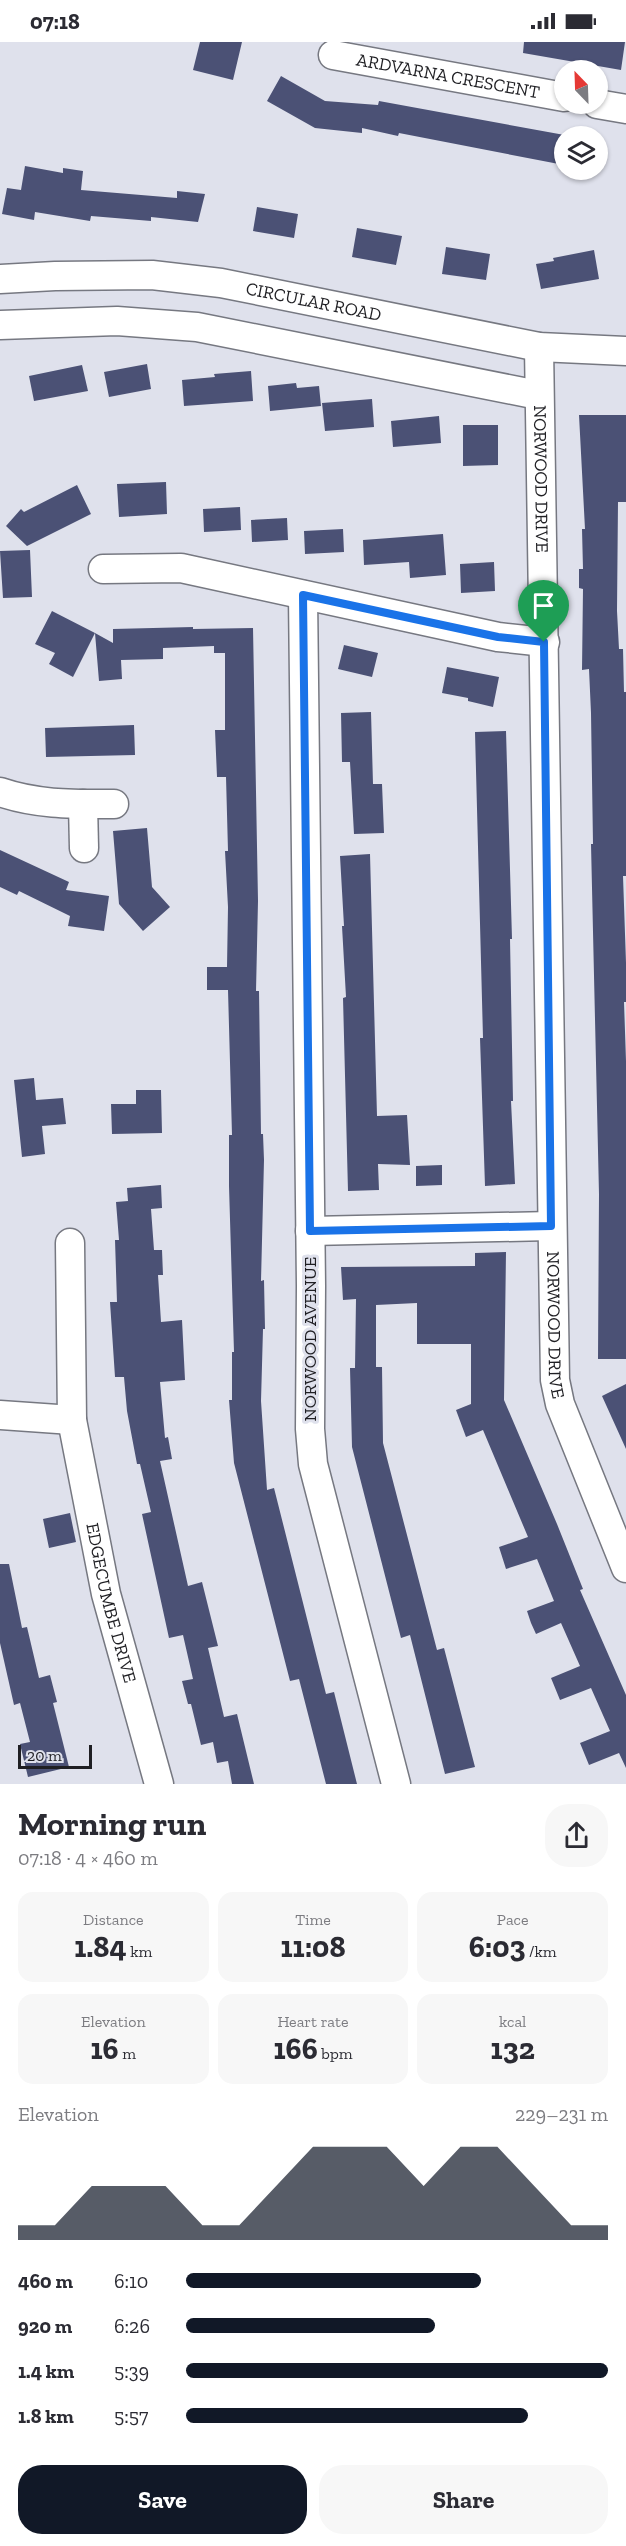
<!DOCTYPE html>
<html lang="en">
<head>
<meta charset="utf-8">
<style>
  body { margin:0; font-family:"Zilla Slab",serif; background:#f7f7f7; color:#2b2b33; height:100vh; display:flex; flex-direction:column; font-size:22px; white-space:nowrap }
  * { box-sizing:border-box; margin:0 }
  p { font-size:20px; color:#7c7c81 }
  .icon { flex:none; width:33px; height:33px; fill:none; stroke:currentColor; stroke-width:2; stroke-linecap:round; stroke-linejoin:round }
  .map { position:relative; height:1742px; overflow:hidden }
  .drawer { display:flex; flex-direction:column; background:#fff; flex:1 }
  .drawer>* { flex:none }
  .needle { width:39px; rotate:337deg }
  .fabs { position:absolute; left:554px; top:18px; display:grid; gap:12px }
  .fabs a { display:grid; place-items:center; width:54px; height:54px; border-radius:50%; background:#fff; box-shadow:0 2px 4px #0004; font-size:30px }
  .scale { position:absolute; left:18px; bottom:15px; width:74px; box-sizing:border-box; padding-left:6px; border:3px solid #1f1f23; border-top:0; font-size:16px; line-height:21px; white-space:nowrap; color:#1f1f23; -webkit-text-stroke:4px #dfe1ec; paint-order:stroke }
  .pin { position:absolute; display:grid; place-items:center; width:51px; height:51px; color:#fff; margin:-62px -26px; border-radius:50% 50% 50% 0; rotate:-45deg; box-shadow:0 0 6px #0007 }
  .pin .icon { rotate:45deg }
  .round { display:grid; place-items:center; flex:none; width:63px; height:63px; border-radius:24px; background:#f7f7f7 }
  .summary { display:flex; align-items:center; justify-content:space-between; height:102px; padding:0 18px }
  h1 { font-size:33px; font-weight:700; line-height:45px }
  .stats { display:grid; grid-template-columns:repeat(3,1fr); gap:9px; height:102px; padding:6px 18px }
  .stats div { display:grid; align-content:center; border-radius:15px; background:#f7f7f7; text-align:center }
  .stats b { font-size:30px; font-weight:700 }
  .stats small { font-size:16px; font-weight:400 }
  .stats p { font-size:16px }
  .chart { height:168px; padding:12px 18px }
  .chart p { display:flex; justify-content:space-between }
  .chart svg { width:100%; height:108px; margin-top:6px; fill:#111827; opacity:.7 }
  .primary-button { display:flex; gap:12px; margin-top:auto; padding:12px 18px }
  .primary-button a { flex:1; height:69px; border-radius:24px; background:#111827; color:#fff; font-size:24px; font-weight:700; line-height:69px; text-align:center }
  .primary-button a+a { background:#f7f7f7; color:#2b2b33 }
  ul { padding:0 18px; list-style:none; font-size:20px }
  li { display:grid; grid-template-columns:96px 72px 1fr; align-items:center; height:45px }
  li i { height:15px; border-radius:8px; background:#111827 }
  .status { display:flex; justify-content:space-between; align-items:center; height:42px; padding:0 30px; background:#fff; direction:ltr }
  .status svg { height:16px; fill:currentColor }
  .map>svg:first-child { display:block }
  .building { fill:#4b5175 }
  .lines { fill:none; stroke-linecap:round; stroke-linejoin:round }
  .minor-casing { stroke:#767881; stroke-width:31 }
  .minor { stroke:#fff; stroke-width:28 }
  .route-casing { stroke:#fff; stroke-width:12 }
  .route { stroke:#1a73e8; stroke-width:8 }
  .labels { text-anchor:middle; stroke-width:6; stroke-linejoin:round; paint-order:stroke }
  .street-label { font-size:18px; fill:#1f1f23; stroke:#dfe1ec }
</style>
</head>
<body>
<div class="status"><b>07:18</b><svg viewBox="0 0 49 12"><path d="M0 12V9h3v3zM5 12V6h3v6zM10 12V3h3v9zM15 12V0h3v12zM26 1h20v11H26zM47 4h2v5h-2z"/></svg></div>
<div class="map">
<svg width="626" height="1742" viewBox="0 0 626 1742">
  <rect width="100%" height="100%" fill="#dfe1ec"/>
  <!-- building -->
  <path class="building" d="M200,0H242L233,38L193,28Z
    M524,0H625L621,28L523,11Z
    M281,34L325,59L378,63L379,59L570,94H564V123L399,91L398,94L362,86V91L315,86L267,59Z
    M25,124L63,131V126L83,129L81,148L177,156V149L205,152L198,180L151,175V179L91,174L90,179L35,170L34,178L2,172L7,146L21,148Z
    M257,165L298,172L294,196L253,189Z
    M357,186L402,194L396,223L352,215Z
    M446,205L490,212L486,238L442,232Z
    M594,208L599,237L541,247L536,222L554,219L553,216Z
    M147,322L151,347L109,355L104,330Z
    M82,323L88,349L34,359L29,334Z
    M251,329L253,359L184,364L182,338L215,335L214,332Z
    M296,341L297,346L319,344L321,364L270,369L268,344Z
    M372,357L374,385L325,389L322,361Z
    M579,373H626V460H618L617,569L619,607H623L624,650H626V834H623L626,921V960H624L626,1019V1317H598L599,1152L591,802H593L591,671L589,627L582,628L583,547L579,546V527H583L582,487H585Z
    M439,374L441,401L393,405L391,379Z
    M463,383H498V423L463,424Z
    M166,440L167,472L119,475L117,442Z
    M77,443L91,472L27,504L6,484L21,467L24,470Z
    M240,465L241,488L204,490L203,467Z
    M287,476L288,498L252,500L251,478Z
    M343,487L344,510L305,512L304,489Z
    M443,492L446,533L410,536L409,520L364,523L363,498Z
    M30,508L32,555L3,556L0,509Z
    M494,520L495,549L461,551L460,522Z
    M52,569L95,591L73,635L49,622L55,611L35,602Z
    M193,585V587L253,586L258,859L256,949H259L261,1092H263L264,1118L261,1239L264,1238L265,1287H263L261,1359L267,1448L274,1446L326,1652L334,1650L357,1742H326L299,1637L290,1639L234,1421L229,1358H232V1310H234L229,1144V1093H232L228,948H207V925H227L228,865L225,809H228L226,735H217L215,688H225V611H214V604L163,606V617L121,618L122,637L99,639L95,591L113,601V587Z
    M344,603L378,611L372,635L338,627Z
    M447,625L499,635L493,665L468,659V656L442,651Z
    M371,670L373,742H382L384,791L354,792L350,720H342L341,671Z
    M134,683L135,713L46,715L45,686Z
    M506,689L512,897H510L513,1059H511L515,1142L485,1144L480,996H483L475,690Z
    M147,786L152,845L170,865L143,889L119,862L113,789Z
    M0,808L69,840L66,848L109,854L104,889L68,884L70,874L19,849L17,853L0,845Z
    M370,812L377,1074L407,1073L410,1123L378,1122L379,1148L348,1149L343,956L346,955L342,884H344L340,814Z
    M34,1036L36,1058L63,1056L66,1082L42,1084L45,1112L22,1115L14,1038Z
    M136,1048H161L162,1091L112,1092L111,1062H136Z
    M442,1123V1143L416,1144V1124Z
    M161,1143L162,1166L151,1167L154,1208H162L163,1233H158L161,1280L182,1278L185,1338L160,1340L165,1396L168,1395L172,1417L160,1419L188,1544L202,1540L218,1604L208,1606L224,1675L237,1672L254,1742H232L228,1719L217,1721L213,1700L201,1703L191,1662H188L182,1639L193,1637L183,1593L169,1596L142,1472L151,1470L140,1422H137L127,1369L124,1335H115L110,1260H117L115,1198H119L116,1160L128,1159L127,1146Z
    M506,1210L504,1358L557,1482L583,1547L580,1548L626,1653V1726L619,1711L589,1723L580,1701L610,1689L591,1646L560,1658L551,1636L580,1624L561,1581L536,1592L531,1581L527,1569L554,1559L537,1517L506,1527L499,1505L528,1495L483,1388L466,1395L456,1368L471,1362V1302H417V1261L376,1263V1325H382L383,1401L437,1608L444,1606L475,1725L445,1732L410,1593L401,1596L352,1405L350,1326H355L356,1257L343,1258L341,1225L475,1224V1211Z
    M626,1342V1407L602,1354Z
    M70,1471L76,1500L49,1506L43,1477Z
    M0,1522H9L22,1586L27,1585L39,1636L50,1633L57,1660L53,1661L69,1725L28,1735L20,1702L30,1700L20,1661L14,1663L0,1601Z"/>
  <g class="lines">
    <defs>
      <g id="minor">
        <path id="s1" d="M333,13L564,55"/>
        <path d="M597,62L626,67"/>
        <path id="s2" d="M0,237L55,234L152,233L221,241L539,305L626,309"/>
        <path d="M0,283L117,279L197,285L538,353"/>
        <path id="s3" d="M539,305L555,1338L560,1362L626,1526"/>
        <path d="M103,527L181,526L498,595L545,600"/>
        <path d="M303,553L311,1244L310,1387L313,1422L396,1742"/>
        <path d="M0,750C38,763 74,762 114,762"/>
        <path d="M83,762L84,806"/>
        <path d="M310,1189L551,1184"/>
        <path id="s4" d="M70,1201L72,1378L106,1552L159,1742"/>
        <path d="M0,1373L72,1378"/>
      </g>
    </defs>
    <!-- minor casing -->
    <use href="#minor" class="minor-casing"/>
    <!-- minor -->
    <use href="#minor" class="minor"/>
  </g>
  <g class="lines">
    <defs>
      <path id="route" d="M303,553L498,595L544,600L551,1184L310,1189Z"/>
    </defs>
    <!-- route casing -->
    <use href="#route" class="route-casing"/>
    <!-- route -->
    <use href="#route" class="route"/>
  </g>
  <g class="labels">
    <!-- street labels -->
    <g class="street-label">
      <text dy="6" stroke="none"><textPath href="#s1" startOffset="117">ARDVARNA CRESCENT</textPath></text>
      <text dy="6" stroke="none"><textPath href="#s2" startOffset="316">CIRCULAR ROAD</textPath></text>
      <text dy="6" stroke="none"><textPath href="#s3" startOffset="132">NORWOOD DRIVE</textPath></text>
      <text dy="6" stroke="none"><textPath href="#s3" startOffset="978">NORWOOD DRIVE</textPath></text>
      <text transform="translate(310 1297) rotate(-90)" y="6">NORWOOD AVENUE</text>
      <text dy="6" stroke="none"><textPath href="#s4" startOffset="364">EDGECUMBE DRIVE</textPath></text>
    </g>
  </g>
</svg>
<div class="fabs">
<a><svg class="needle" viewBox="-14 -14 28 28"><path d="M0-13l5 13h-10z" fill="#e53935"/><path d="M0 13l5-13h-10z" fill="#7c7c81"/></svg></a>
<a><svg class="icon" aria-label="layers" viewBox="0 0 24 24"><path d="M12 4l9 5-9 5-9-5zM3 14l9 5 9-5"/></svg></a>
</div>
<div class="scale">20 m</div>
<div class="pin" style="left:544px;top:600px;background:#1e9e55"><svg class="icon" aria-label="arrive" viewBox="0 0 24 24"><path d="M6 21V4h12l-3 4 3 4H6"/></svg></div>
</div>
<section class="drawer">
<div class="summary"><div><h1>Morning run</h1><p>07:18 · 4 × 460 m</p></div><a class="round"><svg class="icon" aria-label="share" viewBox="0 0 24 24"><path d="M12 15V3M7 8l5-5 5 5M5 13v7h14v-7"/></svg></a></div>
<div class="stats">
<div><p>Distance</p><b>1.84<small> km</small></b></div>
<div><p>Time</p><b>11:08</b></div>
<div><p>Pace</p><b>6:03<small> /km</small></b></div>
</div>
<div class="stats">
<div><p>Elevation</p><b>16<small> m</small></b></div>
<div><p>Heart rate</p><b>166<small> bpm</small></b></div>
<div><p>kcal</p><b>132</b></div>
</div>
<div class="chart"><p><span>Elevation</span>229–231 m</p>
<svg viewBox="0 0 160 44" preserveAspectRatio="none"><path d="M0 44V38L10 38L20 22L30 22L40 22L50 38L60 38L70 22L80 6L90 6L100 6L110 22L120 6L130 6L140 22L150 38L160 38V44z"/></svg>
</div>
<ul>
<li><b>460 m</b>6:10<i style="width:70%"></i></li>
<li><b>920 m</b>6:26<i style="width:59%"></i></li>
<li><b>1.4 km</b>5:39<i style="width:100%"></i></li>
<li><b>1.8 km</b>5:57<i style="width:81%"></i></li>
</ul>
<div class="primary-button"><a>Save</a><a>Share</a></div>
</section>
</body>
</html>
